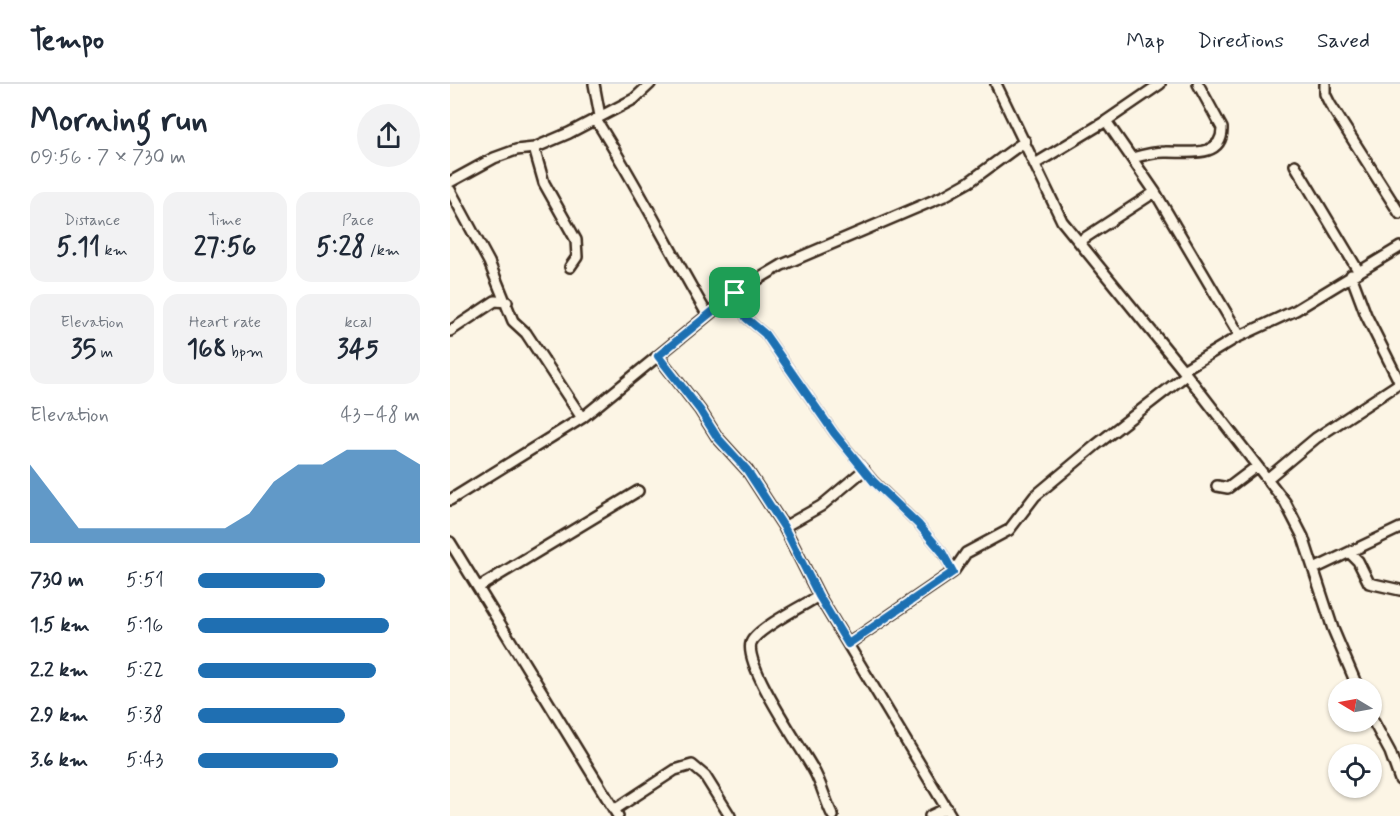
<!DOCTYPE html>
<html lang="en">
<head>
<meta charset="utf-8">
<style>
  body { margin:0; font-family:Mynerve,sans-serif; background:#f2f2f3; color:#1f2937; height:100vh; display:flex; flex-direction:column; font-size:22px; white-space:nowrap }
  * { box-sizing:border-box; margin:0 }
  p { font-size:20px; color:#747a83 }
  .icon { flex:none; width:33px; height:33px; fill:none; stroke:currentColor; stroke-width:2; stroke-linecap:round; stroke-linejoin:round }
  .map { position:relative; flex:1; overflow:hidden }
  .details { display:flex; flex-direction:column; background:#fff; width:450px }
  .details>* { flex:none }
  .needle { width:39px; rotate:280deg }
  .buttons { position:absolute; left:878px; top:594px; display:grid; gap:12px }
  .buttons a { display:grid; place-items:center; width:54px; height:54px; border-radius:50%; background:#fff; box-shadow:0 2px 4px #0004; font-size:30px }
  .pin { position:absolute; display:grid; place-items:center; width:51px; height:51px; color:#fff; margin:-26px; border-radius:12px; box-shadow:0 3px 9px #0006 }
  .round { display:grid; place-items:center; flex:none; width:63px; height:63px; border-radius:32px; background:#f2f2f3 }
  .headline { display:flex; align-items:center; justify-content:space-between; height:102px; padding:0 30px }
  h1 { font-size:33px; font-weight:700; line-height:45px }
  .metrics { display:grid; grid-template-columns:repeat(3,1fr); gap:9px; height:102px; padding:6px 30px }
  .metrics div { display:grid; align-content:center; border-radius:15px; background:#f2f2f3; text-align:center }
  .metrics b { font-size:26px; font-weight:700 }
  .metrics small { font-size:16px; font-weight:400 }
  .metrics p { font-size:16px }
  .chart { height:168px; padding:12px 30px }
  .chart p { display:flex; justify-content:space-between }
  .chart svg { width:100%; height:108px; margin-top:6px; fill:#1f6fb2; opacity:.7 }
  ul { padding:0 30px; list-style:none; font-size:20px }
  li { display:grid; grid-template-columns:96px 72px 1fr; align-items:center; height:45px }
  li i { height:15px; border-radius:8px; background:#1f6fb2 }
  header { display:flex; align-items:center; gap:36px; box-sizing:border-box; height:84px; padding:0 30px; background:#fff; border-bottom:2px solid #e0e1e3 }
  header strong { font-size:28px }
  nav { display:flex; gap:33px; margin-inline-start:auto; font-size:21px }
  main { display:flex; flex:1; min-height:0 }
  .map>svg:first-child { display:block }
  .lines { fill:none; stroke-linecap:round; stroke-linejoin:round }
  .pedestrian-casing { stroke:#3b2a1e; stroke-width:11 }
  .minor-casing { stroke:#3b2a1e; stroke-width:14 }
  .pedestrian { stroke:#fcf5e5; stroke-width:7 }
  .minor { stroke:#fcf5e5; stroke-width:9 }
  .route-casing { stroke:#fff; stroke-width:12 }
  .route { stroke:#1f6fb2; stroke-width:8 }
</style>
</head>
<body>
<header>
<strong>Tempo</strong>
<nav><a>Map</a><a>Directions</a><a>Saved</a></nav>
</header>
<main>
<section class="details">
<div class="headline"><div><h1>Morning run</h1><p>09:56 · 7 × 730 m</p></div><a class="round"><svg class="icon" aria-label="share" viewBox="0 0 24 24"><path d="M12 15V3M7 8l5-5 5 5M5 13v7h14v-7"/></svg></a></div>
<div class="metrics">
<div><p>Distance</p><b>5.11<small> km</small></b></div>
<div><p>Time</p><b>27:56</b></div>
<div><p>Pace</p><b>5:28<small> /km</small></b></div>
</div>
<div class="metrics">
<div><p>Elevation</p><b>35<small> m</small></b></div>
<div><p>Heart rate</p><b>168<small> bpm</small></b></div>
<div><p>kcal</p><b>345</b></div>
</div>
<div class="chart"><p><span>Elevation</span>43–48 m</p>
<svg viewBox="0 0 160 44" preserveAspectRatio="none"><path d="M0 44V12L10 25L20 38L30 38L40 38L50 38L60 38L70 38L80 38L90 32L100 19L110 12L120 12L130 6L140 6L150 6L160 12V44z"/></svg>
</div>
<ul>
<li><b>730 m</b>5:51<i style="width:57%"></i></li>
<li><b>1.5 km</b>5:16<i style="width:86%"></i></li>
<li><b>2.2 km</b>5:22<i style="width:80%"></i></li>
<li><b>2.9 km</b>5:38<i style="width:66%"></i></li>
<li><b>3.6 km</b>5:43<i style="width:63%"></i></li>
</ul>
</section>
<div class="map">
<svg width="950" height="732" viewBox="0 0 950 732">
  <rect width="100%" height="100%" fill="#fcf5e5"/>
  <filter id="ink" filterUnits="userSpaceOnUse"><feTurbulence type="fractalNoise" baseFrequency=".0167" numOctaves="2"/><feDisplacementMap in="SourceGraphic" scale="12" xChannelSelector="R" yChannelSelector="G"/><feConvolveMatrix kernelMatrix="1 2 1 2 8 2 1 2 1" color-interpolation-filters="sRGB"/></filter>
  <g filter="url(#ink)">
    <g class="lines">
      <defs>
        <path id="pedestrian" d="M285,209L296,234L315,250L384,349L424,397L469,441L492,468L503,488"/>
        <path id="minor" d="M144,0L150,32
          M546,0L612,137L733,286L835,418L853,453L883,545L908,604
          M875,0V10L880,20L950,130
          M146,36C186,99 219,165 257,230
          M656,37L705,108L790,252
          M84,64L94,99L126,156L127,173L120,183
          M682,74C693,71 704,68 715,68C735,67 773,76 772,44L748,0
          M585,80L656,37L710,0
          M845,81L909,188
          M0,98L44,74L66,66L84,64L119,49L184,15L200,0
          M0,106L39,178L63,237L76,249L132,334
          M630,157L705,108
          M901,191L916,231L950,299
          M0,247L45,217L57,218
          M208,272L250,326L267,353L297,386L334,443L369,512L501,732
          M733,286L786,254L846,226L950,163
          M817,395L866,354L950,299
          M767,402L778,404L807,382
          M0,416L132,334L285,209L332,181L494,112L519,98L575,57
          M334,443L371,422L414,386
          M0,458L168,732
          M900,469L908,477L919,499L950,506
          M864,485L950,444
          M29,503L188,407
          M369,512C354,521 306,545 301,559C294,582 351,663 363,685C372,700 375,717 383,732
          M398,560L503,488L516,469L559,446L585,412L646,361L736,291
          M921,633L940,668L950,696
          M164,726L225,686L242,681L255,692L280,732
          M480,732L497,724"/>
      </defs>
      <!-- pedestrian casing -->
      <use href="#pedestrian" class="pedestrian-casing"/>
      <!-- minor casing -->
      <use href="#minor" class="minor-casing"/>
      <!-- pedestrian -->
      <use href="#pedestrian" class="pedestrian"/>
      <!-- minor -->
      <use href="#minor" class="minor"/>
    </g>
  </g>
  <g class="lines" filter="url(#ink)">
    <defs>
      <path id="route" d="M285,209L296,234L315,250L384,349L423,397L469,441L492,468L503,488L398,560L369,512L334,443L297,386L267,353L250,326L208,272Z"/>
    </defs>
    <!-- route casing -->
    <use href="#route" class="route-casing"/>
    <!-- route -->
    <use href="#route" class="route"/>
  </g>
</svg>
<div class="buttons">
<a><svg class="needle" viewBox="-14 -14 28 28"><path d="M0-13l5 13h-10z" fill="#e53935"/><path d="M0 13l5-13h-10z" fill="#747a83"/></svg></a>
<a><svg class="icon" aria-label="locate" viewBox="0 0 24 24"><circle cx="12" cy="12" r="6"/><path d="M12 2v4M12 18v4M2 12h4M18 12h4"/></svg></a>
</div>
<div class="pin" style="left:285px;top:209px;background:#1e9e55"><svg class="icon" aria-label="arrive" viewBox="0 0 24 24"><path d="M6 21V4h12l-3 4 3 4H6"/></svg></div>
</div>
</main>
</body>
</html>
